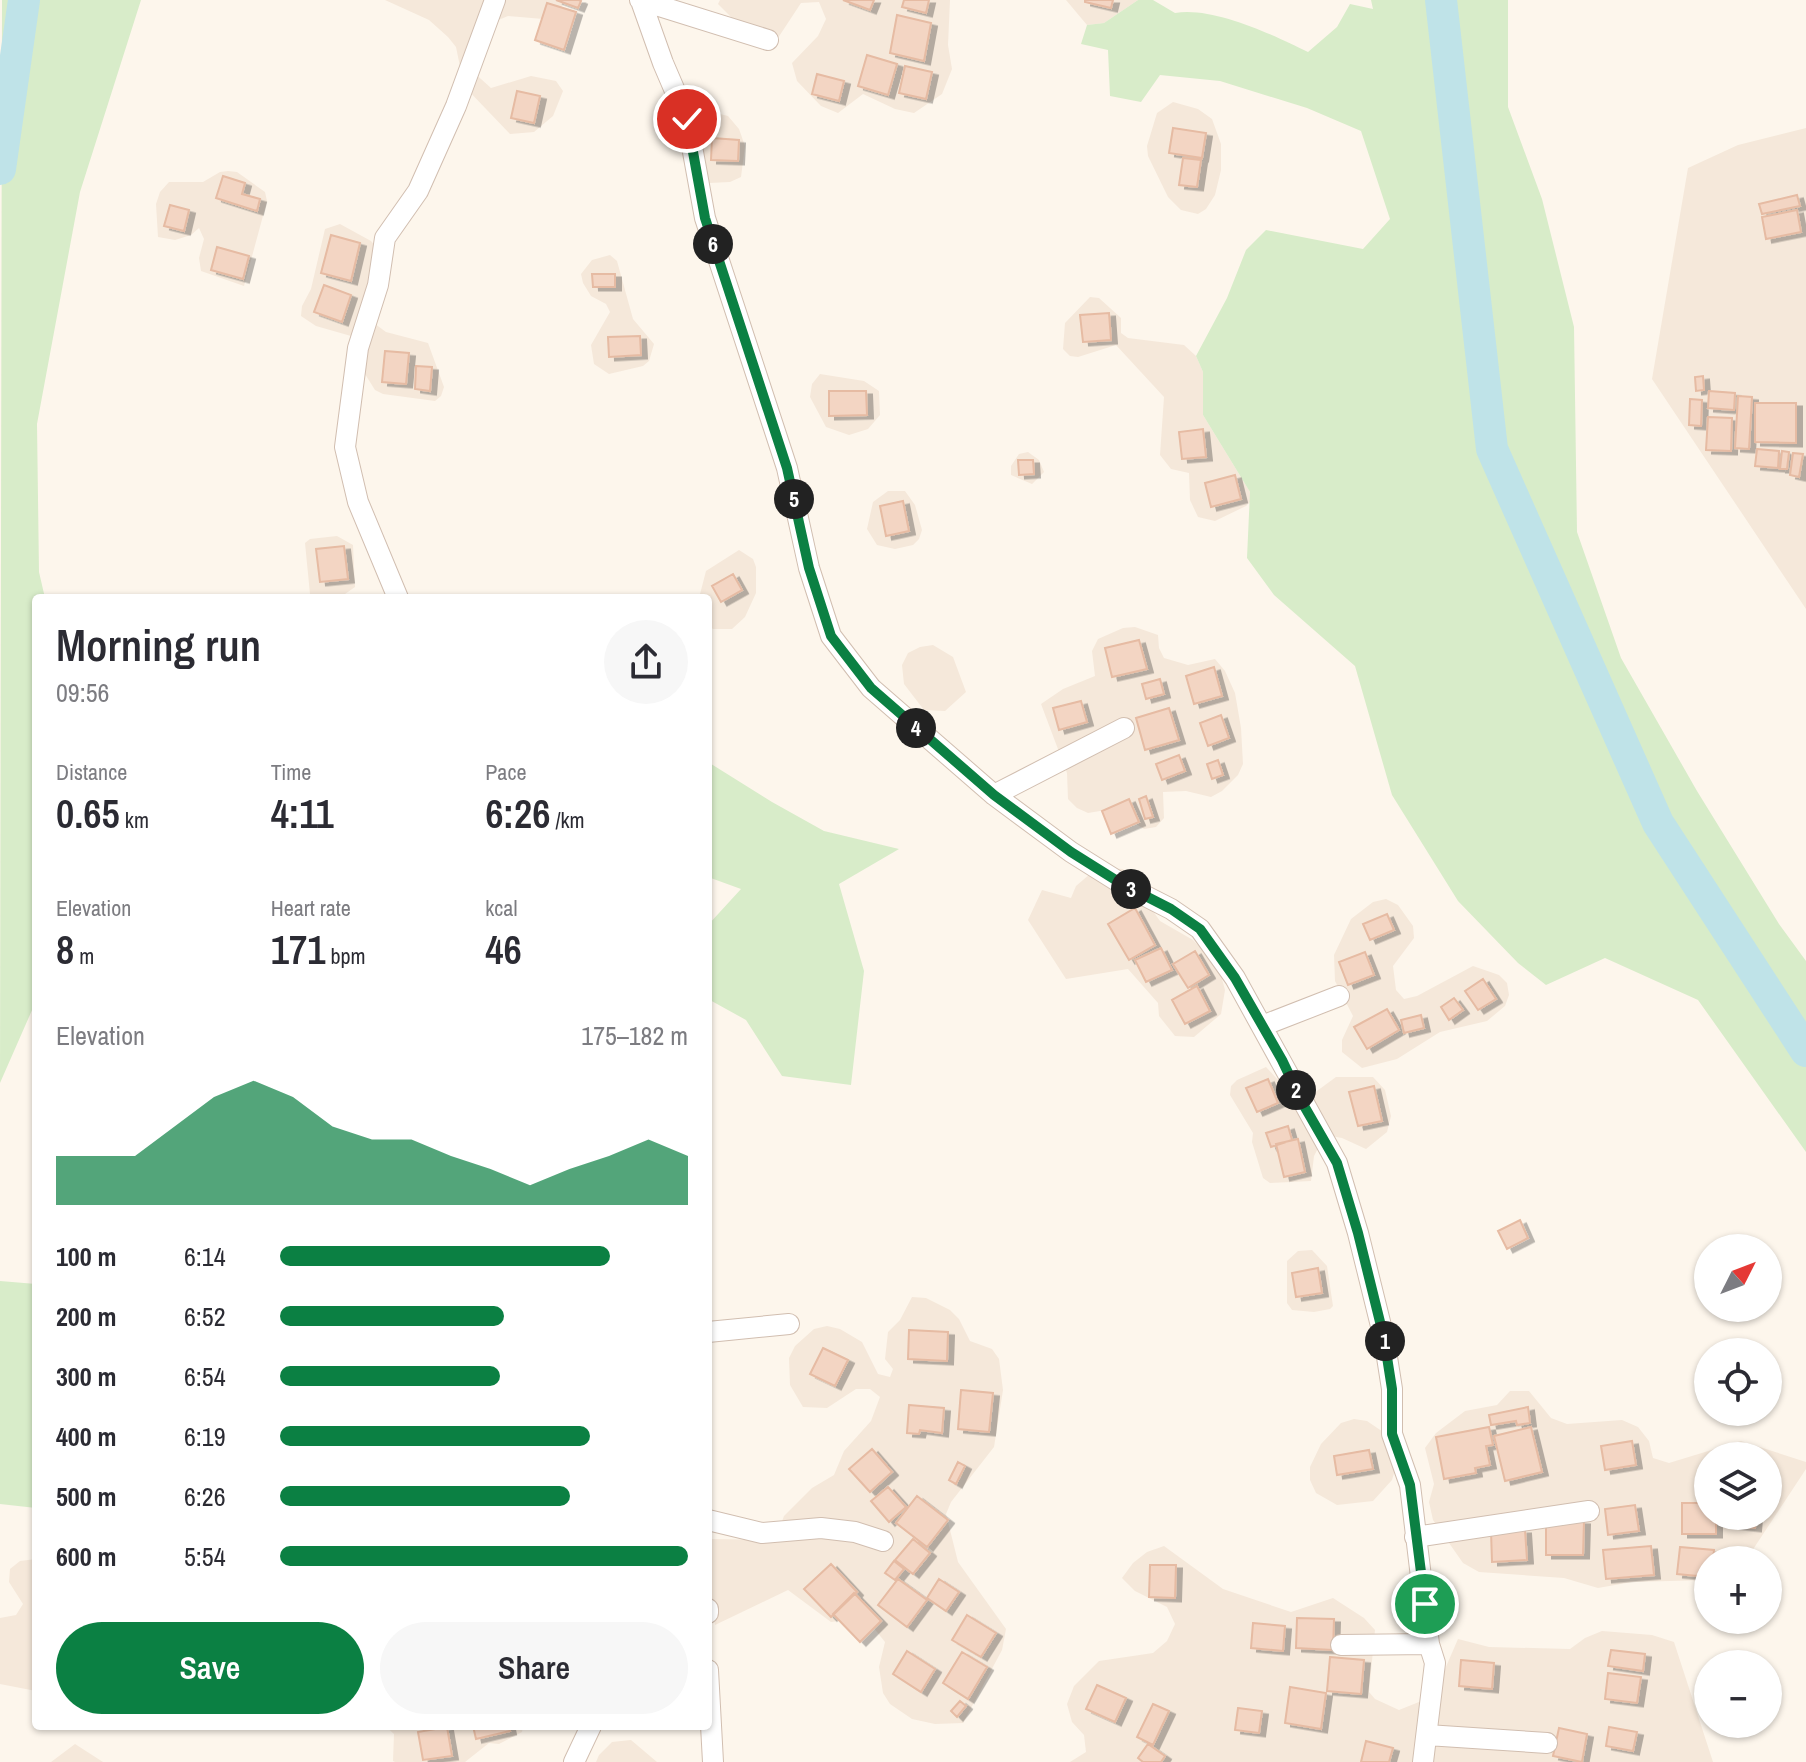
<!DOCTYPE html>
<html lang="en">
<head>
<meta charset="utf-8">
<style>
  body { margin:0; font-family:"Archivo Narrow",sans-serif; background:#f7f7f7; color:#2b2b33; height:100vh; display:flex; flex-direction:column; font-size:30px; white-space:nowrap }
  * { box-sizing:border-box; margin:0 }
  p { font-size:26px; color:#7c7c81 }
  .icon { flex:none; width:44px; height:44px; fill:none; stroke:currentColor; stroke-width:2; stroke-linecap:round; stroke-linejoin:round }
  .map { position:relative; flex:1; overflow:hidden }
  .drawer { position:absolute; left:32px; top:594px; width:680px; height:1136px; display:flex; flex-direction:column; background:#fff; border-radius:8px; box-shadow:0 2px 6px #0004 }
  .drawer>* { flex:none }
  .needle { width:52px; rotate:48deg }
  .buttons { position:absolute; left:1694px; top:1234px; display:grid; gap:16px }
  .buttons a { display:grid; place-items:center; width:88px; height:88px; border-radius:50%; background:#fff; box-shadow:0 2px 6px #0004; font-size:40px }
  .pin { position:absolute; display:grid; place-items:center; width:68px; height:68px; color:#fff; margin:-34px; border:4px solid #fff; border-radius:50%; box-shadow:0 2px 8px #0007 }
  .km { position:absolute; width:40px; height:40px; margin:-20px; border-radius:50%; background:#222; color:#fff; font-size:22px; line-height:40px; text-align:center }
  .round { display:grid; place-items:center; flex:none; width:84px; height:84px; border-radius:42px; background:#f7f7f7 }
  .head { display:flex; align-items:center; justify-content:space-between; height:136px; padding:0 24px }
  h1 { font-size:44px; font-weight:600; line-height:60px }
  .metrics { display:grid; grid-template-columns:repeat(3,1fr); gap:12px; height:136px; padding:8px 24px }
  .metrics div { display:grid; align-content:center }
  .metrics b { font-size:40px; font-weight:600 }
  .metrics small { font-size:22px; font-weight:400 }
  .metrics p { font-size:22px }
  .chart { height:224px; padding:16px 24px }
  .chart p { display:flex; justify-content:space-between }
  .chart svg { width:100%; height:144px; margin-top:8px; fill:#0b8043; opacity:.7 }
  .action { display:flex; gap:16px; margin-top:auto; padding:16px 24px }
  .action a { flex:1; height:92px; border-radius:48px; background:#0b8043; color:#fff; font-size:32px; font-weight:600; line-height:92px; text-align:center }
  .action a+a { background:#f7f7f7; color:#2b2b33 }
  ul { padding:0 24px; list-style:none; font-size:26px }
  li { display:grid; grid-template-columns:128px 96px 1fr; align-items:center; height:60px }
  li i { height:20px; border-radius:10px; background:#0b8043 }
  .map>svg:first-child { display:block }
  .residential { fill:#f5e8da; fill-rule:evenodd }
  .green { fill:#d8ecc9 }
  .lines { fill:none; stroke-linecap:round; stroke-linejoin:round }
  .river { stroke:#bfe3e8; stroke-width:32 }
  .building { fill:#f3d5c3; stroke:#e6bba3; stroke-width:2; filter:url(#shadow) }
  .minor-casing { stroke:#d1beb0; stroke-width:22 }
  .minor { stroke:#fff; stroke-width:20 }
  .route-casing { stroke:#fff; stroke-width:16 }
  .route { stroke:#0b8043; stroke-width:10 }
</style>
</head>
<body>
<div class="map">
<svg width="1806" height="1762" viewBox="0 0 1806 1762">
  <defs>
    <filter id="shadow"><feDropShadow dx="6" dy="3.5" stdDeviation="0" flood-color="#0004"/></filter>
  </defs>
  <rect width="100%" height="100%" fill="#fdf6ec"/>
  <!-- residential -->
  <path class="residential" d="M385,0H565L555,20L508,16L496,21L471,70L491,88L531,76L556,81L563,91L553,116L534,132L510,134L464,86L456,47L448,37L429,20Z
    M720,0H950L948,45L952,69L942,94L914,113L895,109L863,94L838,113L821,106L797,81L792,63L818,36L826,19L819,2L801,3L774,44L756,42L718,4Z
    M1066,0H1138L1104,23L1087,25Z
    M1173,102L1198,109L1212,119L1221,144V170L1215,195L1206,209L1198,214L1181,210L1168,197L1148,156L1147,146L1157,113Z
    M716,113L728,116L739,129L745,146L741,177L730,182L709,183L702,153L699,133L706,121Z
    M1806,128V609L1652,379L1688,168L1738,145Z
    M228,171L237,172L265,192L267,201L244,286L201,271L199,258L204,239L199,228L191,235L175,240L158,237L156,204L160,192L169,182H203L220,172Z
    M340,224L371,241L376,247L371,321L386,332L428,343L444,387L441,396L435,401L383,394L375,390L365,374L364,346L358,338L316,326L301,316L302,306L311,289L325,229Z
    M610,255L617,261L633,319L654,344L649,361L643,366L609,374L594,364L591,345L610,312L606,304L591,296L583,283L581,274L592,260Z
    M1090,297L1099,298L1121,318V333L1128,338L1184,345L1196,356L1203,372V415L1250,492L1252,500L1246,506L1215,521L1198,517L1190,500L1189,473L1171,469L1160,455L1164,397L1116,345L1078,357L1070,356L1063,349L1065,323Z
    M820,374L864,381L879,391L880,415L868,429L849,435L826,427L810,397L812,384Z
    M1028,452L1039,460L1044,472L1032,484L1011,475V466L1019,454Z
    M888,491H905L915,505L922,530L919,539L913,545L895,549L877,545L867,529L873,502Z
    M337,536L353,545L355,587L345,594H327L316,597L310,594L305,543L310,539Z
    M739,550L753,559L756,567V593L745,617L732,629H713L708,625V598H699L706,571Z
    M1135,627L1158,635L1159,648L1164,658L1188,665L1215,659L1225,671L1235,693L1241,728L1243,764L1238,775L1222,791L1211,797L1186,791L1163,792L1164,818L1156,827L1144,829L1112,809L1088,813L1077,808L1068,799L1067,773L1041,704L1063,689L1095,676L1092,651L1098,639L1123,628Z
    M933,645L953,657L966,692L945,711L924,710L904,684L902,665L908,653L920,647Z
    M1097,868L1123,869L1160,921L1193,940L1219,968L1225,990L1221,1014L1194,1037L1175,1036L1159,1016L1158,1003L1128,969L1066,979L1028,920L1042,890L1071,898L1076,886Z
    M1386,899L1398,905L1413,926L1414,938L1393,966L1396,990L1404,999L1417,996L1473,966L1499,975L1507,983L1509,995L1505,1006L1487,1021L1440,1032L1397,1059L1362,1068L1342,1052V1040L1353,1016L1335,981L1334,955L1351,919L1373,902Z
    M1266,1067L1289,1092L1306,1099L1336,1077H1373L1385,1090L1391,1116L1387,1132L1366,1149L1342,1138L1325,1135L1314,1156L1311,1181L1270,1183L1263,1178L1252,1142L1253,1133L1230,1095L1231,1086L1237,1080Z
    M1312,1250L1327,1266L1333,1306L1330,1309L1314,1312L1292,1310L1287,1303V1261L1298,1251Z
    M912,1297L926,1298L950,1310L959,1319L970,1341L992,1349L999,1359L1003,1390L994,1447L951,1502L946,1514L958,1562L1006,1629L1002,1650L963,1723L935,1724L912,1719L890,1704L883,1693L879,1667L885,1642L869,1622L856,1619L831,1622L788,1590L715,1625L708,1582V1539L775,1540L784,1516L812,1488L834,1475L844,1451L871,1421L880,1397L870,1389H856L827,1408L803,1407L790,1385L789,1358L795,1346L814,1329L827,1326L840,1329L862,1342L878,1374L890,1377L893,1369L885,1359L888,1332L900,1320Z
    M1510,1391H1529L1551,1418L1567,1424L1622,1420L1638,1427L1649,1441L1653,1458L1669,1463L1741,1441L1806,1462V1469L1746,1560H1708V1580L1632,1582L1598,1588L1564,1578L1479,1572L1463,1563L1433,1520L1429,1502L1434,1484L1425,1448L1436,1433L1465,1411L1497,1405ZM1708,1456H1768V1516H1708Z
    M1354,1419L1367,1421L1389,1436L1399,1457L1392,1480L1373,1501L1337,1505L1316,1493L1310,1480V1467L1321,1444L1341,1423Z
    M1164,1546L1223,1589L1291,1612L1333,1598L1364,1618L1375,1630L1369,1692L1375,1699L1399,1710L1424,1700L1442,1676L1458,1639L1489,1647L1570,1649L1585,1638L1602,1631L1652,1635L1674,1642L1713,1762H1070L1086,1752L1084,1735L1072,1722L1067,1704L1074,1686L1099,1661L1153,1653L1167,1641L1175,1624L1167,1607L1135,1591L1122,1578L1133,1563L1147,1552Z
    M36,1559V1691L0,1684V1618L16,1615L23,1604L9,1582L10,1569L20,1561Z
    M385,1726H523L522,1732L499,1744L489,1743L465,1762H395L393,1761L394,1734Z
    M631,1740L657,1762H596L599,1755L612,1742Z
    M75,1744L103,1762H51Z"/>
  <!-- green -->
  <path class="green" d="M2,0H141L80,192L37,424L39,572L45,598H36V1001L0,1083Z
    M1138,0H1153L1175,13C1212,6 1274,35 1308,52L1337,27L1350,4L1373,9L1371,0H1508V107L1542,199L1574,327L1577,532L1621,658L1697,791L1779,924L1806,961V1152L1698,1000L1605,958L1546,985L1518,963L1458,901L1392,795L1355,666L1274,595L1247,558L1250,492L1203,415V372L1196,356L1227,298L1246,250L1266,230L1363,249L1390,219L1361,131L1307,108L1220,81L1160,75L1141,102L1110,96L1108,50L1081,44L1087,25L1104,23Z
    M708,762L772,802L824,831L899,849L839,884L864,971L851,1085L782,1076L746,1020L708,999V925L741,889L708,877Z
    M0,1281L36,1284V1508L0,1504Z"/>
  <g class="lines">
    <!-- river -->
    <path class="river" d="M1441,0L1492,449L1658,823L1806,1051
      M0,169L24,0"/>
  </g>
  <!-- building -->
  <path class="building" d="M556,0H579L581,1L578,8Z
    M843,0H874L870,10Z
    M904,0H929L926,13L902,7Z
    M1085,0H1113L1111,8L1085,2Z
    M547,3L576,12L564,50L535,40Z
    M897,15L931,23L924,61L890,53Z
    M867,55L897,64L888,95L858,86Z
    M905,66L932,72L926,99L899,93Z
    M817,74L844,81L839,101L812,94Z
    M517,91L540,96L534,123L511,118Z
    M1173,128L1206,133L1202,158L1169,153Z
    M712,138L739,140L738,161L711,160Z
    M1183,158L1201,160L1197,187L1179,185Z
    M223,176L245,183L242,194L260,199L257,211L216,198Z
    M1797,195L1800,206L1762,214L1759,204Z
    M170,205L189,210L184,231L164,226Z
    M1797,210L1801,232L1766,239L1762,217Z
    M331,235L360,243L351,281L321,273Z
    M217,247L249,256L243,279L211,270Z
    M592,274H615V287H593Z
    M324,285L351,295L342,322L314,312Z
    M1109,313L1111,340L1083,342L1080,315Z
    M640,336L641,355L609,357L608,337Z
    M385,351L409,353L406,384L382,382Z
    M416,366L432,367L430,391L415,389Z
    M1703,376L1704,390L1696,391L1695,377Z
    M829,391H866L867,415L829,416Z
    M1709,391L1735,393L1734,410L1708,408Z
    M1738,396L1752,397L1749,449L1735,448Z
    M1690,399L1702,400L1701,426L1689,425Z
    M1755,403H1796V443L1755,442Z
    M1708,417L1732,418L1731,451L1706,450Z
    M1203,429L1206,457L1182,459L1179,432Z
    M1757,449L1779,451L1778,468L1755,466Z
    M1782,451L1789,452L1787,469H1780Z
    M1793,453L1803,454L1799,477L1790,475Z
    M1018,460H1033L1034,474L1019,475Z
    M1235,475L1241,499L1211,507L1205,483Z
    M903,501L909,531L886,536L880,506Z
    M344,546L348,579L320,582L316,549Z
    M733,574L742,590L721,602L712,586Z
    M1139,640L1147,669L1112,677L1105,648Z
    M1214,667L1222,696L1194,704L1186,676Z
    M1160,679L1164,694L1146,699L1142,684Z
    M1081,701L1087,722L1059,730L1053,708Z
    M1169,708L1179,740L1145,750L1136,718Z
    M1221,715L1229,738L1208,746L1200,723Z
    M1179,755L1185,771L1162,780L1156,764Z
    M1218,760L1223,775L1212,779L1207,764Z
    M1146,796L1153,817L1145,819L1139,799Z
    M1129,799L1139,822L1111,834L1102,811Z
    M1135,908L1155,945L1129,960L1108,924Z
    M1387,914L1394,930L1370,940L1363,924Z
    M1161,948L1172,970L1146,982L1135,960Z
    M1195,951L1209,975L1188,988L1173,964Z
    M1365,952L1374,975L1348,985L1339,962Z
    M1483,979L1496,999L1478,1010L1465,991Z
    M1197,986L1210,1011L1185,1024L1172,1000Z
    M1454,998L1463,1010L1449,1020L1441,1007Z
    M1387,1009L1399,1030L1367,1049L1354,1027Z
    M1421,1015L1424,1028L1404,1033L1401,1020Z
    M1268,1079L1278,1103L1257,1112L1246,1088Z
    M1374,1086L1382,1121L1358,1126L1349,1092Z
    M1288,1126L1292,1140L1271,1147L1266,1133Z
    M1298,1139L1305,1172L1284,1177L1276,1144Z
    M1520,1220L1528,1238L1507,1249L1498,1231Z
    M1318,1268L1322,1293L1296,1297L1292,1273Z
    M909,1330L948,1332L947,1361L908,1359Z
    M823,1348L848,1360L835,1386L810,1374Z
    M961,1390L993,1393L989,1432L958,1429Z
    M909,1405L944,1408L942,1433L920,1430L919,1434L907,1433Z
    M1528,1407L1530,1423L1517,1425L1516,1421L1491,1425L1489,1415Z
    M1489,1427L1493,1445L1486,1446L1490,1465L1475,1468L1476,1473L1444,1479L1436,1437Z
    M1531,1427L1542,1472L1505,1481L1494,1436Z
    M1632,1441L1636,1465L1605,1470L1601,1446Z
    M872,1449L892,1472L870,1492L849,1469Z
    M1369,1450L1373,1469L1337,1475L1334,1456Z
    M958,1462L965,1466L956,1484L949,1480Z
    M888,1487L906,1507L889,1522L871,1501Z
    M917,1496L948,1520L927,1547L896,1523Z
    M1682,1503H1708V1516H1716V1534H1682Z
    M1635,1505L1639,1531L1608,1535L1605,1509Z
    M1732,1516H1756L1755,1528L1731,1525Z
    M1546,1520L1584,1521L1583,1555H1546Z
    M1525,1530L1527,1560L1492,1562L1491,1531Z
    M913,1539L930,1553L913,1574L895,1560Z
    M1651,1546L1654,1575L1606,1579L1603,1550Z
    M1680,1547L1714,1550L1713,1560H1708V1577L1677,1574Z
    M894,1561L904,1569L895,1580L885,1573Z
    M831,1564L857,1592L831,1617L804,1589Z
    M1150,1565H1176L1175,1598L1149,1597Z
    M898,1579L927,1600L907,1627L878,1605Z
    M939,1579L959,1592L946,1611L927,1598Z
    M854,1593L881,1621L860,1642L833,1614Z
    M967,1615L996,1633L981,1657L952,1640Z
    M1297,1618L1334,1619L1333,1650L1296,1648Z
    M1253,1623L1285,1626L1283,1651L1251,1648Z
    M1611,1650L1645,1654L1643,1671L1608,1666Z
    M907,1651L935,1669L921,1692L893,1674Z
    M962,1652L987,1667L968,1699L943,1683Z
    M1330,1657L1364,1660L1361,1694L1327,1691Z
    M1461,1660L1494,1663L1492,1689L1459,1686Z
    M1608,1673L1641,1677L1637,1703L1605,1699Z
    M1097,1685L1126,1698L1115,1722L1086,1709Z
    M1290,1687L1326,1693L1321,1729L1285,1723Z
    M960,1701L966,1706L957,1717L951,1711Z
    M1153,1704L1169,1711L1153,1745L1137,1737Z
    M1238,1708L1262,1711L1259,1733L1235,1730Z
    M473,1726H509L510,1731L476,1739Z
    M447,1727L452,1756L423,1760L418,1732Z
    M1609,1727L1637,1732L1633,1751L1606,1746Z
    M1559,1728L1587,1734L1582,1762L1553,1756Z
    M1366,1741L1393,1748L1389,1762H1361Z
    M1148,1744L1165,1756L1161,1762H1143L1138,1758Z"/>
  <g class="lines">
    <defs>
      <path id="minor" d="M640,0L768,40
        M641,1L663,63L687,119L705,218L787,468L809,568L831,636L871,688L994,795L1071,852L1122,884L1171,909L1200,929L1235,978L1337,1163L1358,1233L1384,1338L1392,1389V1434L1410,1485L1429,1644L1435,1663L1423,1762
        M398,598L358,502L345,447L358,348L378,285L385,238L418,191L456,106L495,0
        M994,795L1124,728
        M1262,1026L1339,996
        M708,1332L789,1324
        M708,1520L762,1533L821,1528L855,1532L883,1541
        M1415,1537L1589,1511
        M708,1609V1613
        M1341,1645L1429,1644
        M708,1670L713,1762
        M1427,1735L1547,1743
        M574,1762L591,1726"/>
    </defs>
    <!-- minor casing -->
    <use href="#minor" class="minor-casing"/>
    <!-- minor -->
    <use href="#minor" class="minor"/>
  </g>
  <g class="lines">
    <defs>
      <path id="route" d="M687,119L705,218L787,468L809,568L831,636L871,688L994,795L1071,852L1122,884L1171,909L1200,929L1235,978L1282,1060L1303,1104L1337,1163L1358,1233L1384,1338L1392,1389V1434L1410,1485L1425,1604"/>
    </defs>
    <!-- route casing -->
    <use href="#route" class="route-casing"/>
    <!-- route -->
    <use href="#route" class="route"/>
  </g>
</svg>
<div class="buttons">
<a><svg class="needle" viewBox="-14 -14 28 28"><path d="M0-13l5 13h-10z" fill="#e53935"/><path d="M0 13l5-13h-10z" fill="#7c7c81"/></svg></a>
<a><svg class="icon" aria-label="locate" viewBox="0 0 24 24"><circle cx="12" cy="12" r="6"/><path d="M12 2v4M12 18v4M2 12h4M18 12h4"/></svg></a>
<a><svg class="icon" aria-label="layers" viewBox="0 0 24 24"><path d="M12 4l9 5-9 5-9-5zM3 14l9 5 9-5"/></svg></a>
<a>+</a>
<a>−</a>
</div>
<div class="pin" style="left:1425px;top:1604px;background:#1e9e55"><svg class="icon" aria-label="arrive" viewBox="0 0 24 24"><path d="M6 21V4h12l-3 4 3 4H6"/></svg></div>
<div class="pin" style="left:687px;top:119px;background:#d93025"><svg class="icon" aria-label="check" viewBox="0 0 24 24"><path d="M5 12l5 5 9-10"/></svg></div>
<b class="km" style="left:1385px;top:1341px">1</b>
<b class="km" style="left:1296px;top:1090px">2</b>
<b class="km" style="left:1131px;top:889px">3</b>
<b class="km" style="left:916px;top:728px">4</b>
<b class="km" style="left:794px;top:499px">5</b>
<b class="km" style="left:713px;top:244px">6</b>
<section class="drawer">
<div class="head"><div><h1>Morning run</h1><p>09:56</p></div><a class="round"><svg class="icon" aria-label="share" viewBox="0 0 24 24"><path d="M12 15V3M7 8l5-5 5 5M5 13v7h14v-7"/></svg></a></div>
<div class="metrics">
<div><p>Distance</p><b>0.65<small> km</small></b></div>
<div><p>Time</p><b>4:11</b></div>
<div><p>Pace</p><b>6:26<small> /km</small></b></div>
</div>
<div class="metrics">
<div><p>Elevation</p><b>8<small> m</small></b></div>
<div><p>Heart rate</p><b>171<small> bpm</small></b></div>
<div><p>kcal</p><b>46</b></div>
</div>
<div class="chart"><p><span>Elevation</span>175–182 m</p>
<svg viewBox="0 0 160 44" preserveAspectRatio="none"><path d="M0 44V29L10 29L20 29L30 20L40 11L50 6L60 11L70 20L80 24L90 24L100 29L110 33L120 38L130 33L140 29L150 24L160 29V44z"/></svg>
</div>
<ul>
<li><b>100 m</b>6:14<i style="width:81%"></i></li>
<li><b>200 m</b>6:52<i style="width:55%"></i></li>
<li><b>300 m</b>6:54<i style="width:54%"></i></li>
<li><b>400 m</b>6:19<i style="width:76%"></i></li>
<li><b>500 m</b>6:26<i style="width:71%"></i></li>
<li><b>600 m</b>5:54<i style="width:100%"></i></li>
</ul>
<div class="action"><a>Save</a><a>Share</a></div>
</section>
</div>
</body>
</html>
